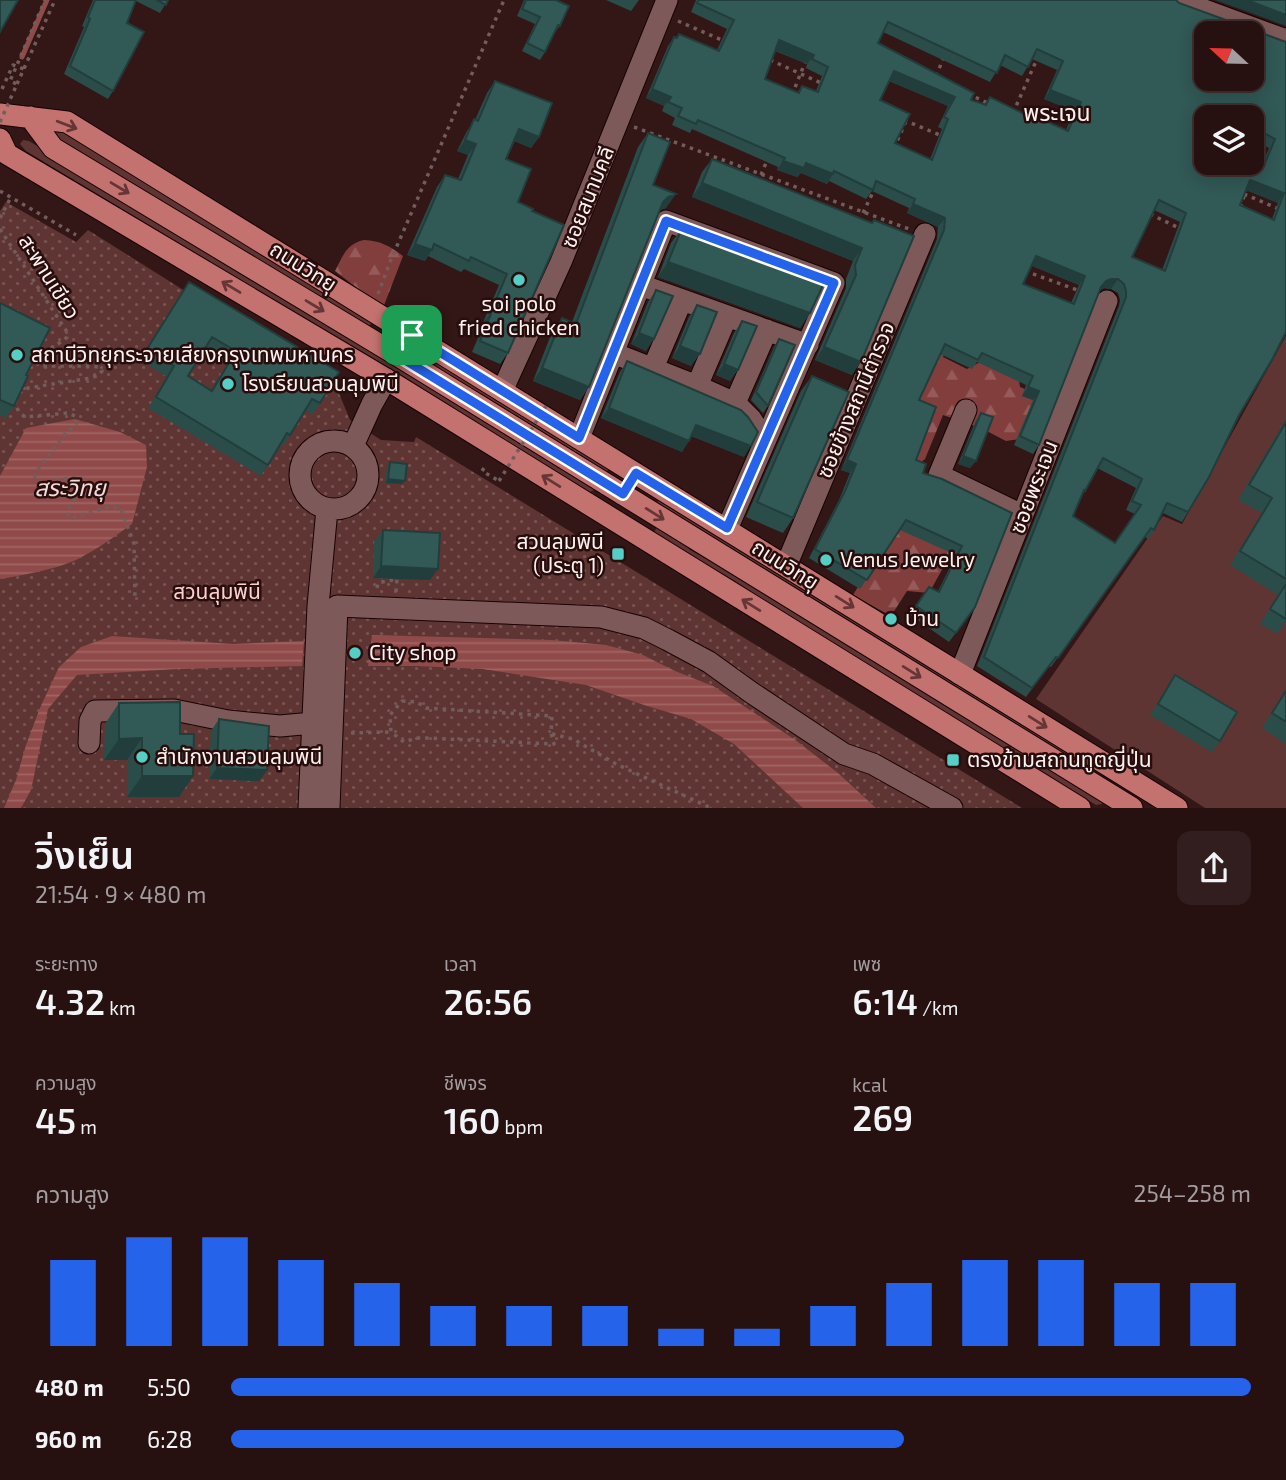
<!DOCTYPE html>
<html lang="th">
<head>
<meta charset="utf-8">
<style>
  body { margin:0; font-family:"Exo 2","Noto Sans Thai",sans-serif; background:#321e1e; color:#f1f3f6; height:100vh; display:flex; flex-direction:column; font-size:26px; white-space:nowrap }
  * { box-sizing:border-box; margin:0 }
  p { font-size:23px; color:#a49d9f }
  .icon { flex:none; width:38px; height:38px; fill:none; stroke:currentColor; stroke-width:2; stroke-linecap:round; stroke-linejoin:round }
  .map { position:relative; height:808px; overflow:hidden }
  .sheet { display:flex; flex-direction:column; background:#261010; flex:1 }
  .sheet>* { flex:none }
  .needle { width:46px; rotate:292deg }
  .buttons { position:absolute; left:1194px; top:21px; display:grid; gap:14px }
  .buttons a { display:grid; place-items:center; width:70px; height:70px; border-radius:14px; background:#261010; box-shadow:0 4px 18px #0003,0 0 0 2px #423030; font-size:35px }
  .pin { position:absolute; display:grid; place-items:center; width:60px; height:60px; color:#fff; margin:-30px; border-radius:14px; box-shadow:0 4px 10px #0006 }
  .round { display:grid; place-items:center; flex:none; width:74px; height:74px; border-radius:14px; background:#321e1e }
  .head { display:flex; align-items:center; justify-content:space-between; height:119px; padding:0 35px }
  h1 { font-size:38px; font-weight:600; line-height:52px }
  .stats { display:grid; grid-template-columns:repeat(3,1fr); gap:10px; height:119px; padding:7px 35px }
  .stats div { display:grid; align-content:center }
  .stats b { font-size:35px; font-weight:600 }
  .stats small { font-size:19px; font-weight:400 }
  .stats p { font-size:19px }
  .chart { height:196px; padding:14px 35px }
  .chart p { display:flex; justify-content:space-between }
  .chart svg { width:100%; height:126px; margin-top:7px; stroke:#2563eb; stroke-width:6 }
  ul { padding:0 35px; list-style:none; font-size:23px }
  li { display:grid; grid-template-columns:112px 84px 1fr; align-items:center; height:52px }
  li i { height:18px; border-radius:9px; background:#2563eb }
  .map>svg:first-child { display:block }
  .green { fill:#5f3534 }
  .forest { fill:url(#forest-firs) }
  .park { fill:url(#park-dots) }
  .water { fill:url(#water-rules) }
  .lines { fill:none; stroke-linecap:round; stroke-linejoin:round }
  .stream { stroke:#8f4a49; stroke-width:5 }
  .minor-casing { stroke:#190203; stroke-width:23 }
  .major-casing { stroke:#190203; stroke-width:23 }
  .path { stroke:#735c5c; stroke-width:3.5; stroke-dasharray:3.5 5; stroke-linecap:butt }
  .minor { stroke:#7d5a59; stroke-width:21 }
  .major { stroke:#c37270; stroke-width:21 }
  .path-bridge { stroke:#735c5c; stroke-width:3.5; stroke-dasharray:3.5 5; stroke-linecap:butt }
  .wall { fill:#2a4d4a; fill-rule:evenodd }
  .shaded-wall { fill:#223e3c }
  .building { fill:#315956; stroke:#223e3c; stroke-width:2; fill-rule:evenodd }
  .oneway { stroke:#663535 }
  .route-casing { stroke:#fff; stroke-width:14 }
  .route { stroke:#2563eb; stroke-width:9 }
  .poi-dot { fill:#55cec5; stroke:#280d0d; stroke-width:2.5 }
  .labels { text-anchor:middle; stroke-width:5; stroke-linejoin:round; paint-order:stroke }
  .street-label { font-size:21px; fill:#fdf1f0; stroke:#280d0d }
  .poi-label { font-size:21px; fill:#fdf1f0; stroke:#280d0d; text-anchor:start }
  .park-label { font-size:21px; fill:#fbcfcd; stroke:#280d0d }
  .neighbourhood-label { font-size:23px; fill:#fdf1f0; stroke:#280d0d }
  .water-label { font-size:23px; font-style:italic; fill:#f1dbda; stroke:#280d0d }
</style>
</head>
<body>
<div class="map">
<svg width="1286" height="808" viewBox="0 0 1286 808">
  <defs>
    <pattern id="forest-firs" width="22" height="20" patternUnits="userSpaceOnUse" patternTransform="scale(1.75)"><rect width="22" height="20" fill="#823e3d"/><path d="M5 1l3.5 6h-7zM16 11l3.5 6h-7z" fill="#955a59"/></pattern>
    <pattern id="park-dots" width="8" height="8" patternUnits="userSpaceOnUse" patternTransform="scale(1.75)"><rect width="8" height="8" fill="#5f3534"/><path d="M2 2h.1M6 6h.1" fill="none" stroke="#775352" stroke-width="1.8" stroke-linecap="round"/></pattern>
    <pattern id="water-rules" width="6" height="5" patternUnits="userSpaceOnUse" patternTransform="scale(1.75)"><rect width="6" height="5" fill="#8f4a49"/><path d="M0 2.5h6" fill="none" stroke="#a06564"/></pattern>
  </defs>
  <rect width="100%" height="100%" fill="#331616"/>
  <!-- green -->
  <path class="green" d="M58,129L372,321L370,325L368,327L55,136V132Z
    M23,140L29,141L230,262L593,486L594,490L590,492L405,379L26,151L20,144Z
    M1286,336V808H1205L1036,699L1163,516L1182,524Z
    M436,363L441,364L609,469L605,473L434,367Z
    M658,499L1089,763L1085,766L1080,765L657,506Z
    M657,526L674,531L690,550L743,579L1102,800V804L1096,805L781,611L732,579L655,535V531Z"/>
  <!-- forest -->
  <path class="forest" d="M364,240C381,241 390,246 403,256L383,308L335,271C343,256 346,244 364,240Z
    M950,338L943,357L967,369L982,361L1018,374L1020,387L1046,398L1033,437L1006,441L981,428L943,415L925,459L917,466L890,381Z
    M909,516L978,540L961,564L943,568L929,593L907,591L891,616L853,595L891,532Z"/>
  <!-- park -->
  <path class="park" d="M6,202L76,242L88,230L336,386L350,420L381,440L414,442L416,437L1022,808H0V211Z"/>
  <!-- water -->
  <path class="water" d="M75,419L120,432L146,445L147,467L132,524C114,537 96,550 76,560C53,570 24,575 0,579V476L26,428Z
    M372,635L552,640L606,645L643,655L675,671L713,686L794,739L838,773L876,808H803L734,744L691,719L647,706L586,685L483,669L416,666H368Z
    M112,636L233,644L304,641L302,666L177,669L77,675L48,709L31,790L21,808H4L16,780L26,745L40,708L59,667L81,647Z"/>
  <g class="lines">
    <!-- stream -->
    <path class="stream" d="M22,57L47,0"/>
    <defs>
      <path id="minor" d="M1177,0L1286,40
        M646,287L808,345
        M613,353L697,386L735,403L751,419L765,441
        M653,368L682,300
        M697,386L727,316
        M502,391L561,262L667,0
        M735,403L767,330
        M966,410L939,475L1022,515
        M579,438L666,221L834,283L727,529
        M300 475a34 34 0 1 1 68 0a34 34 0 1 1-68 0Z
        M353,446L372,404L386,379
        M786,566L925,234
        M960,674L1107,301
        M89,743L90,721L95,711L174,710L228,721L280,726L313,723L327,725
        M309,808L318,606L327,509
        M329,808L337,606L601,617L644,628L668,640L709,662L752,693L844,754L873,764L952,808"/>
      <path id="major" d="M0,114L67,122L1177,808
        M30,117L53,148L400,357L1132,808
        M0,139L7,154L386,379L1080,808"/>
    </defs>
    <!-- minor casing -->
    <use href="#minor" class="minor-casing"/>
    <!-- major casing -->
    <use href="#major" class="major-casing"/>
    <!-- path -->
    <path class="path" d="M678,21L724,41
      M770,60L821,83
      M936,76L944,57
      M17,84L55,0
      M2,89L13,65L24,69
      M968,94L990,104
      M792,95L806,60
      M1013,113L1037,59
      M904,120L942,136
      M634,127L909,229
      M894,148L906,121
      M1254,167L1262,141
      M761,175L768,158
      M0,191L76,235
      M1244,194L1286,212
      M1240,207L1246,191
      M863,213L874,190
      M1150,214L1181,229
      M0,218L11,197
      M0,229L67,332V337L64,340L37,357L36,362L39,366H91L98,367L102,371L99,375L91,378L28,388L19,393
      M1025,271L1080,291
      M378,294L390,262L504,0
      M16,400L15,403L19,412L25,417L68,413L75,416L76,424L65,434L36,472L35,477L40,482L79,477L84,480V486L67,510L68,516L72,518L111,506L121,509L134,544L135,600
      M484,468L482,471L499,481
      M377,588L378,583L397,579L396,592
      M402,701L417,702L426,708L552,716L551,733L554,744L426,738H416L404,742L391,732L390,715Z
      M351,733L391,732
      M552,734L573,739L616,764L711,808"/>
    <!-- minor -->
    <use href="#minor" class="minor"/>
    <!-- major -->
    <use href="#major" class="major"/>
    <!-- path-bridge -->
    <path class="path-bridge" d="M0,122L17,84L10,81L45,0
      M499,481L546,406"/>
  </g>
  <!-- wall -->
  <path class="wall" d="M93,0H168L160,13L136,1L127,23L113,91L108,99L64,74L84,27L82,26Z
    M524,0H556L560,26L554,33L545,52L540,60L522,51L535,24L517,16Z
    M606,0H639L631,11Z
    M696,0H1176L1179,3L1286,42V332L1239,415L1188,512L1182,522L1163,513L1154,530L1148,539L1145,537L1051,667L1049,666L1026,697L977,666L1119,306L1120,300L1118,293L1111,289L1104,288L1100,290L1039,445L1033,454L1014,445L1033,400L1022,396L1026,385L977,362L972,369L940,354L919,400L916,460L923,473L1012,513L975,607L949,642L910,615L929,587L938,591L956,555L900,530L860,589L809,558L839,500L850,473L841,470L937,239L938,227L907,213L909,208L872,191L866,199L829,181L827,184L801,173L797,177L777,170L778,167L692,129L690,133L672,125L675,118L662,111L664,106L646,98L668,46L674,37L676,38L679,34L717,50L727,29L691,12ZM883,32L990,82L1000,65L1022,76L1032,59L1057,70L1044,99L1074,111L1066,130L1024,114L990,97L984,104L971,100L878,43ZM775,51L807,64L806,68L822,76L816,91L802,86L797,93L765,79ZM889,81L948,106L938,127L942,129L930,159L895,143L880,100ZM1251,117V139L1269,148L1261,167L1206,163ZM1246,190L1278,203L1272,219L1240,205ZM1154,210L1180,222L1162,270L1132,257ZM1032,266L1079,285L1071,303L1023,284ZM1097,468L1136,488L1126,510L1135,514L1115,543L1073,516L1081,496Z
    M495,81L539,137L531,148L514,141L506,159L518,202L508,353L500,364L472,352L483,326L482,325L499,285L464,269L461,272L428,256L425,261L407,255L437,187L445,175L458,179L468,155L457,151L467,131L475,120L487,93Z
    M648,133L653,185L666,208L660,210L589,387L580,400L533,381L552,332L562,318L572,322L638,147Z
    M712,159L871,223L874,220L852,375L815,360L846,288V279L853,261L692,197L702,172Z
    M682,228L810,313L800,328L658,277L671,243Z
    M189,282L320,403L313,414L305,410L290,435L283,446L280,444L261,476L148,408L167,377L140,360ZM205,348L228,362L211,390L188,376Z
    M656,290L646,351L631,344L648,302Z
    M0,303L26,375L14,406L6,418L0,415Z
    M697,305L691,366L672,358L689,317Z
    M742,321L730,381L716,375L734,333Z
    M779,339L768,406L763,413L751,400L774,347Z
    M627,361L744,457L691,436L682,452L601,418L620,372Z
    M812,376L793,518L783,533L746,517L801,391Z
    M981,413L976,461L970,468L958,464L976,420Z
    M1286,419V621L1277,634L1260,624L1278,595L1230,565L1262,513L1238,500Z
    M390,462L402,484L385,483L387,466Z
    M383,530L430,580L373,578L374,542Z
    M1175,675L1220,741L1212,752L1150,715Z
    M1286,690V744L1262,728Z
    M119,703L180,734L193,776L179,797H127V760H104L105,724Z
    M219,719L267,770L259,781L209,779L211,731Z"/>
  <!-- shaded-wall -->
  <path class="shaded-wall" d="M1215,0H1247L1286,15V26Z
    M779,40L814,55L807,64L772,49Z
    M894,71L955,97L948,106L887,80Z
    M652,89L671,97L664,106L646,98Z
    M1050,90L1081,102L1074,111L1044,99Z
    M519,129L539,137L531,148L512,140Z
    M465,140L476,144L468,155L457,151Z
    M783,161L806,163L833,174L827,184L801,173L797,177L777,170Z
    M1250,180L1284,193L1278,203L1243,189Z
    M702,183L862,248L853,261L692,197Z
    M676,194L666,208L658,210L668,197Z
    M913,204L945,218L938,227L907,213Z
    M415,244L432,250L425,261L407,255Z
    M1036,256L1085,276L1079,285L1030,265Z
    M668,262L810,313L800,328L658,277Z
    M1111,279H1118L1111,289L1104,288L1099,290L1106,281Z
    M490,314H491L483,326L482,325Z
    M639,333L654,339L646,351L631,344Z
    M680,346L700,354L691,366L672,358Z
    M824,347L861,362L852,375L815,360Z
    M724,364L738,370L730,381L716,375Z
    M542,368L589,387L580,400L533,381Z
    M1028,387L1039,391L1033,400L1022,396Z
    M609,408L689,441L682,452L601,418Z
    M696,425L751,446L744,457L689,435Z
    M963,456L976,461L970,468L958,464Z
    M847,460L856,464L850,473L841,470Z
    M388,479L405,481L402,484L385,483Z
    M381,566L438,569L430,580L373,578Z
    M142,738L127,760H104L119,739Z
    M217,768L267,770L259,781L209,779Z
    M142,776H193L179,797H127Z"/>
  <!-- building -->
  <path class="building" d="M0,0H18L0,32Z
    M95,0H136L127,23L144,32L113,91L70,66L90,19L88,17Z
    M157,0H168L166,5Z
    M526,0H556L569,6L560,26L558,25L545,52L527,43L540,17L522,9Z
    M699,0H1176L1179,3L1286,42V332L1273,358L1239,415L1209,477L1188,512L1167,503L1154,530L1151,528L1058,658L1056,657L1032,688L984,657L1126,297V291L1124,284L1118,279H1111L1106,281L1101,287L1039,445L1020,436L1039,391L1028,387L1033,376L982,353L978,360L945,344L919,400L936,407L916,460L926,464L923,473L942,479L1012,513L975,607L956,633L916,606L929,587L939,592L962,546L906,520L867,580L815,549L845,491L856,464L847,460L944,230L945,218L913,204L915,199L876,181L873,190L834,171L833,174L806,163L804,168L783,161L785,158L698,120L696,124L678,116L682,108L668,102L671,97L652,89L674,37L677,38L679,34L719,51L734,20L697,3ZM888,22L997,73L1005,55L1028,67L1037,49L1063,61L1050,90L1081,102L1068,131L1025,112L1024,114L990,97L986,105L971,100L974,93L878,43ZM1206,33H1251V79H1206ZM779,40L814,55L812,59L828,67L818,92L802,86L799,93L765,79ZM894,71L955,97L944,117L948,119L932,160L895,143L910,114L880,100ZM1206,117H1251V126L1275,139L1263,168L1251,162L1206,163ZM1250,180L1284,193L1274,220L1240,205ZM1159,200L1186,213L1165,271L1132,257ZM1036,256L1085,276L1074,304L1023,284ZM1103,458L1142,479L1132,501L1141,505L1115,543L1073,516L1084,490L1085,491Z
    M1247,0H1286V15Z
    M495,81L552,103L539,137L519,129L506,159L531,169L518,202L533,209L532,211L564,225L508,353L480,341L491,314H490L507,274L471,257L469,261L434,244L432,250L415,244L445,175L461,180L476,144L465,140L474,119L478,121Z
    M648,133L670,142L653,185L676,194L668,197L663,202L589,387L542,368L562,318L576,324Z
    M712,159L872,223L874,220L914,236L861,362L824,347L856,275L855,265L862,248L702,183Z
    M682,228L824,283L810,313L668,262Z
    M189,282L339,372L320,403L312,399L290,435L287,433L268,465L156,397L174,366L147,349ZM212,337L236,351L212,391L188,376Z
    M656,290L673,296L654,339L639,333Z
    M0,303L50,328L26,375L28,376L14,406L0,400Z
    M697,305L717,312L700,354L680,346Z
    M742,321L757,326L738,370L724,364Z
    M779,339L795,345L768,406L756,392Z
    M627,361L741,410L748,417L758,432L751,446L696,425L689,441L609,408Z
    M812,376L849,392L793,518L757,502Z
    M981,413L993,417L976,461L963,456Z
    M1286,422V579L1240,551L1272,498L1249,485Z
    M390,462L407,464L405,481L388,479Z
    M383,530L440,533L438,569L381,566Z
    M1286,584V619L1270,609Z
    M1175,675L1237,712L1220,741L1158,704Z
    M1286,691V722L1272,713Z
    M180,702V734H194L193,776H142V738L119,739V703Z
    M219,719L269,726L267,770L217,768Z"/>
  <!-- one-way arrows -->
  <defs><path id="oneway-shaft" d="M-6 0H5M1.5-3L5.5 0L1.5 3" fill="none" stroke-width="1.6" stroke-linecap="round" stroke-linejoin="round" transform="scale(1.75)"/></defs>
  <g class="oneway">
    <use href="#oneway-shaft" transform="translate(67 125) rotate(21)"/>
    <use href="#oneway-shaft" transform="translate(120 188) rotate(31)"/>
    <use href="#oneway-shaft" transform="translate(231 287) rotate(-149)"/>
    <use href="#oneway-shaft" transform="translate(315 306) rotate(31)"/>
    <use href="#oneway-shaft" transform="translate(551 481) rotate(-148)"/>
    <use href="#oneway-shaft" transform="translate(655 514) rotate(32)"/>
    <use href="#oneway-shaft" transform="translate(845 602) rotate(32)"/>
    <use href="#oneway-shaft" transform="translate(751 605) rotate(-148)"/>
    <use href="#oneway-shaft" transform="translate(912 672) rotate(32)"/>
    <use href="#oneway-shaft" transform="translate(1038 722) rotate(32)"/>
  </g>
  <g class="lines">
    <defs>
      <path id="route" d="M666,221L834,283L727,528L636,473L623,494L400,357L412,335L579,438Z"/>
    </defs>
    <!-- route casing -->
    <use href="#route" class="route-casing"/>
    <!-- route -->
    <use href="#route" class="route"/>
  </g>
  <!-- markers -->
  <g class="poi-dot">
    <circle cx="519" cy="280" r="7"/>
    <circle cx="17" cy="355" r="7"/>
    <circle cx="228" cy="384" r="7"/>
    <rect x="611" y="547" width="14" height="14" rx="3.5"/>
    <circle cx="826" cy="560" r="7"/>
    <circle cx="891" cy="619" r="7"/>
    <circle cx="355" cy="653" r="7"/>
    <circle cx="142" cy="757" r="7"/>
    <rect x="946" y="753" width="14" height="14" rx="3.5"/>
  </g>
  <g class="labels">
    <!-- street labels -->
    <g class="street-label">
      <text transform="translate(588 197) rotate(-68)" y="7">ซอยสนามคลี</text>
      <text transform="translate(303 267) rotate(32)" y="7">ถนนวิทยุ</text>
      <text transform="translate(49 277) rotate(58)" y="7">สะพานเขียว</text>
      <text transform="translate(856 400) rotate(-67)" y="7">ซอยข้างสถานีตำรวจ</text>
      <text transform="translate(1034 487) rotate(-69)" y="7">ซอยพระเจน</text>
      <text transform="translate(785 565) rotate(32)" y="7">ถนนวิทยุ</text>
    </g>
    <!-- poi labels -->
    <g class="poi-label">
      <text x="519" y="311" text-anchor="middle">soi polo<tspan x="519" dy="24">fried chicken</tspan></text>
      <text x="31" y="362">สถานีวิทยุกระจายเสียงกรุงเทพมหานคร</text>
      <text x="242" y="391">โรงเรียนสวนลุมพินี</text>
      <text x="604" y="549" text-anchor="end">สวนลุมพินี<tspan x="604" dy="24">(ประตู 1)</tspan></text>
      <text x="840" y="567">Venus Jewelry</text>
      <text x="905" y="626">บ้าน</text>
      <text x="369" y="660">City shop</text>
      <text x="156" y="764">สำนักงานสวนลุมพินี</text>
      <text x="967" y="767">ตรงข้ามสถานทูตญี่ปุ่น</text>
    </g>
    <!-- park labels -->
    <g class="park-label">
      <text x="217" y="599">สวนลุมพินี</text>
    </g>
    <!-- neighbourhood labels -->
    <g class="neighbourhood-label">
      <text x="1057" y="121">พระเจน</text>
    </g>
    <!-- water labels -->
    <g class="water-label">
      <text x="70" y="496">สระวิทยุ</text>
    </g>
  </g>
</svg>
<div class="buttons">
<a><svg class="needle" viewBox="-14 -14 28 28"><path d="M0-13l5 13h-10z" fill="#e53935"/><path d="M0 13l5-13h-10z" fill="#a49d9f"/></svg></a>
<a><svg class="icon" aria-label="layers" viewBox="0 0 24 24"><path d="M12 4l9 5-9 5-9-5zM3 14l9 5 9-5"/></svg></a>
</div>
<div class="pin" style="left:412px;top:335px;background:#1e9e55"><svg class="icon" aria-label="arrive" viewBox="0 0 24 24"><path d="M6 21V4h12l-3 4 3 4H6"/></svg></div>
</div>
<section class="sheet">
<div class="head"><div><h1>วิ่งเย็น</h1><p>21:54 · 9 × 480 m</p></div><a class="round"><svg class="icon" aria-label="share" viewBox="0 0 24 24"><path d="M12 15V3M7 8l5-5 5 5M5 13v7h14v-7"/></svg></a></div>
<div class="stats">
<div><p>ระยะทาง</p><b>4.32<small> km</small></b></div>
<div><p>เวลา</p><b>26:56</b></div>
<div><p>เพซ</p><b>6:14<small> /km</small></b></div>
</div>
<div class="stats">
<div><p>ความสูง</p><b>45<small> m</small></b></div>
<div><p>ชีพจร</p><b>160<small> bpm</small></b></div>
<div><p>kcal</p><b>269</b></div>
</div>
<div class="chart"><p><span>ความสูง</span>254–258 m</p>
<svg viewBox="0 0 160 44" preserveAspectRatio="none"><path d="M5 44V14M15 44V6M25 44V6M35 44V14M45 44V22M55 44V30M65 44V30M75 44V30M85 44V38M95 44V38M105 44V30M115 44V22M125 44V14M135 44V14M145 44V22M155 44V22"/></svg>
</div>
<ul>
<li><b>480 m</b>5:50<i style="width:100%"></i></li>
<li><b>960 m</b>6:28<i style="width:66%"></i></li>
</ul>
</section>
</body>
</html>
